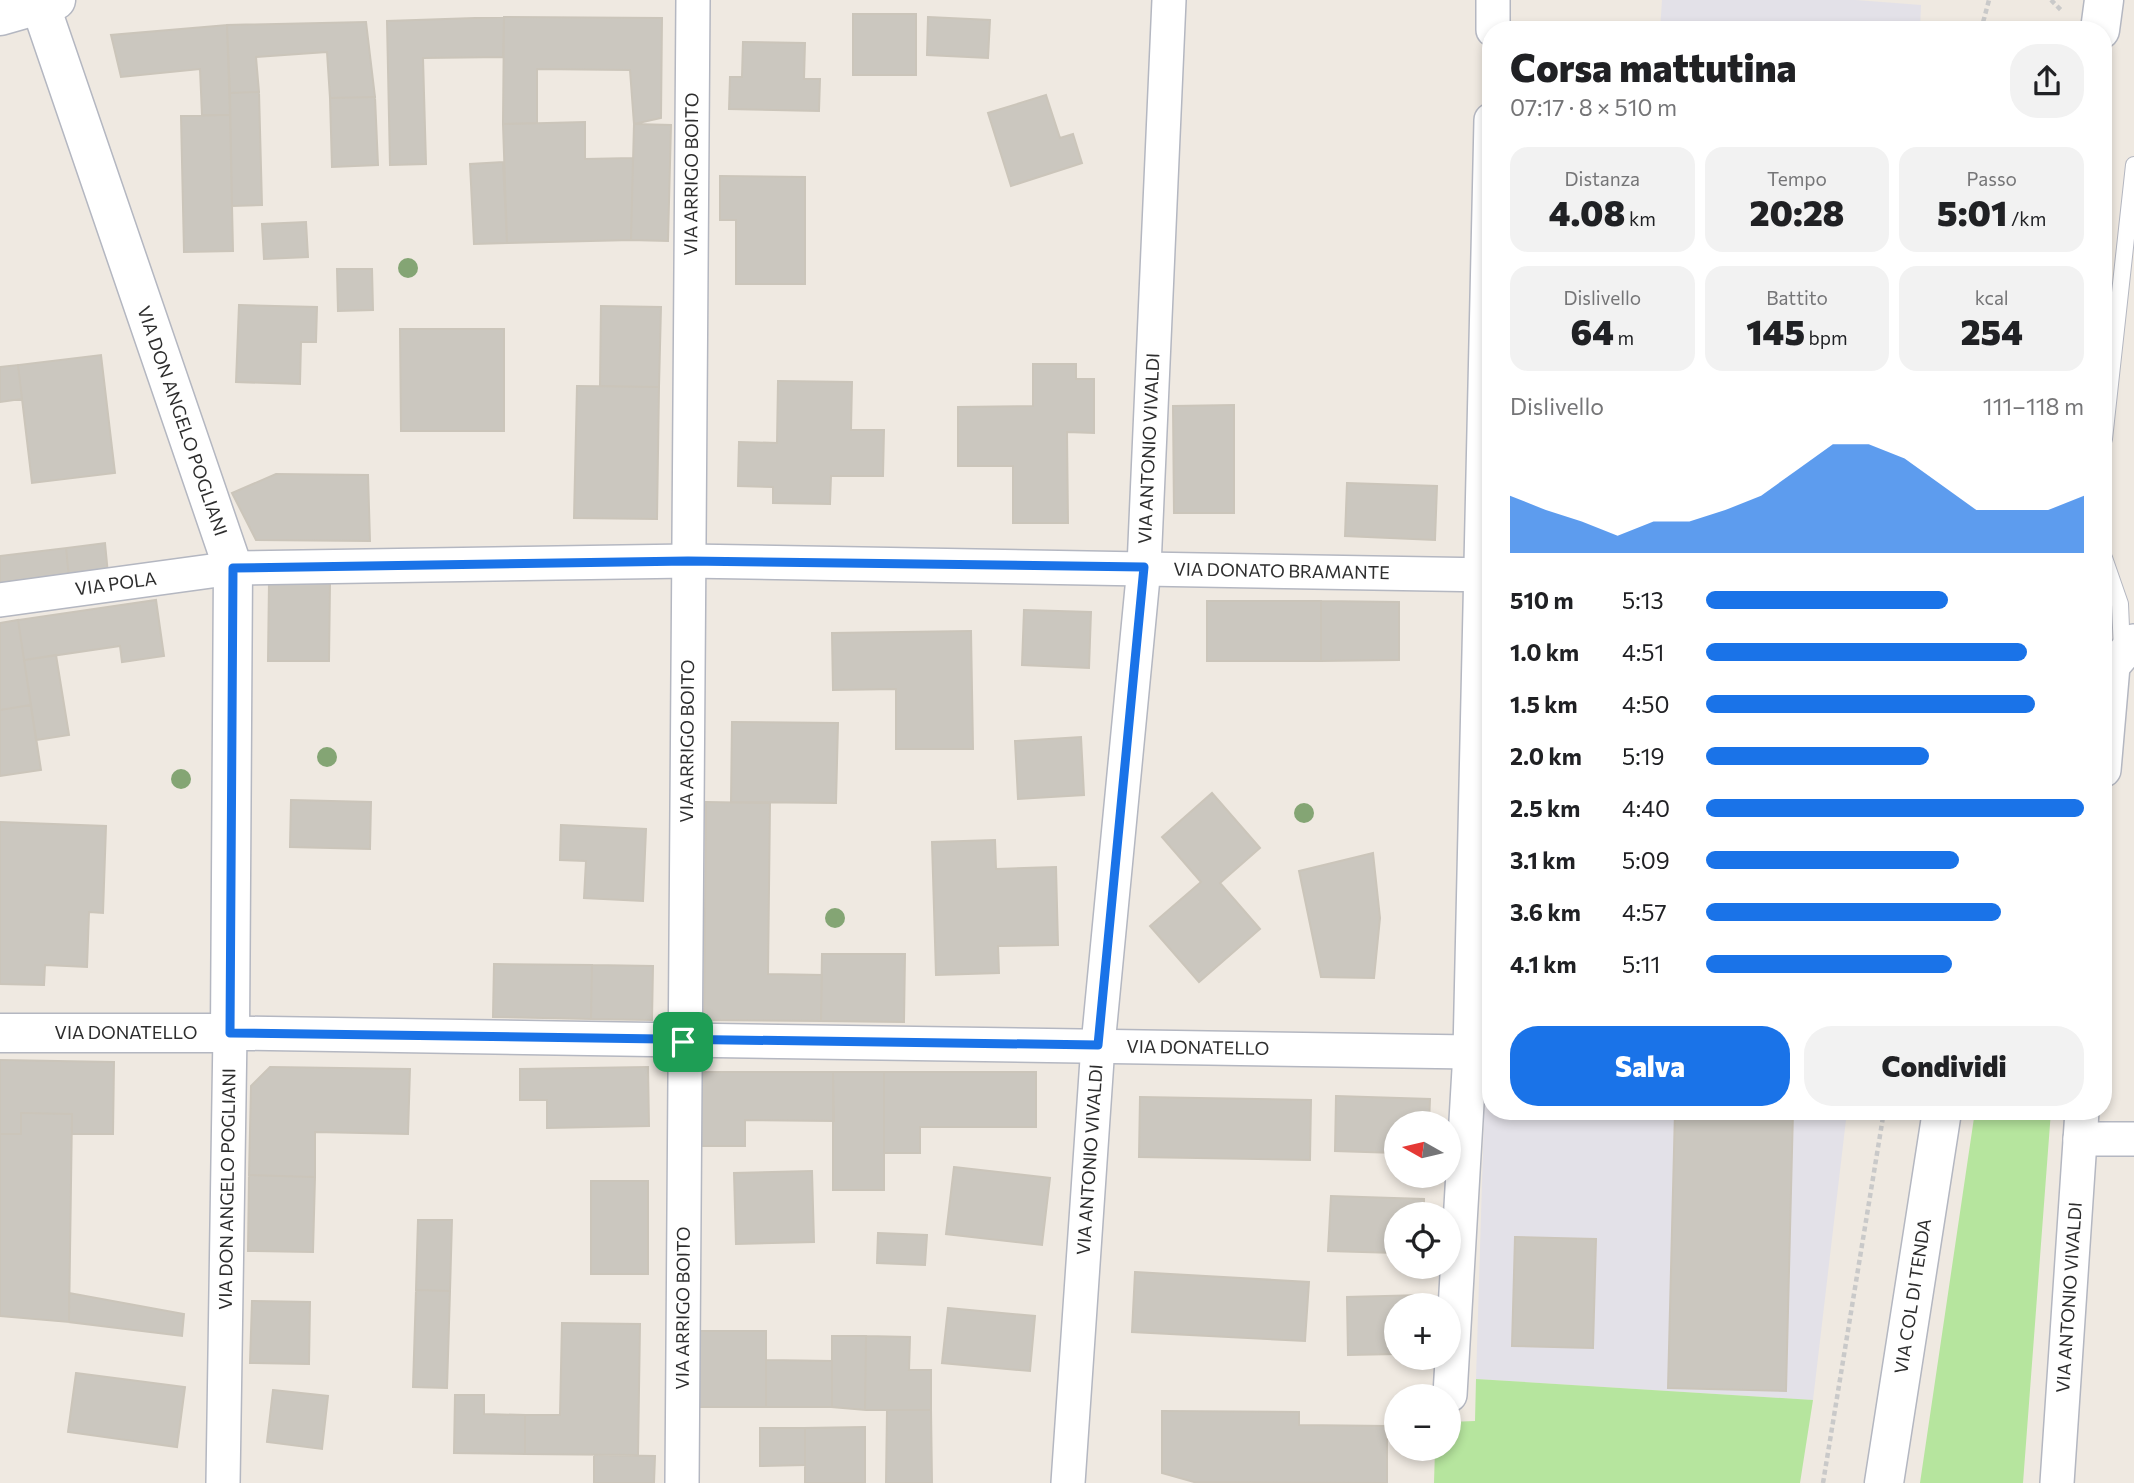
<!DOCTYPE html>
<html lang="it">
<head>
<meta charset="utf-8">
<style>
  body { margin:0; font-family:Commissioner,sans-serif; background:#f2f2f2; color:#202124; height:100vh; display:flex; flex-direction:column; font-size:26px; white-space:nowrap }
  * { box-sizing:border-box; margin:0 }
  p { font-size:23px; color:#757577 }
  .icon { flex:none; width:38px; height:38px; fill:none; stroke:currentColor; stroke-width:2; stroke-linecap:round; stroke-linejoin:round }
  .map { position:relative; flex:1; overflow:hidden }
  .side { position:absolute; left:1482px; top:21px; width:630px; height:1099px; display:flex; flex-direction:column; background:#fff; border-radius:28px; box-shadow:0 4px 10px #0003 }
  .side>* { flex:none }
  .needle { width:46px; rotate:278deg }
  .tools { position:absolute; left:1384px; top:1111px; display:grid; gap:14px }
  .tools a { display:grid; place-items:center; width:77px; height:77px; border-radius:50%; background:#fff; box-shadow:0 4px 10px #0003; font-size:35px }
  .pin { position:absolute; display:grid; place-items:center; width:60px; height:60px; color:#fff; margin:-30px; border-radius:14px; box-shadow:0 4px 10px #0006 }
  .round { display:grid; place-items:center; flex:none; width:74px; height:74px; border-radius:28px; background:#f2f2f2 }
  .overview { display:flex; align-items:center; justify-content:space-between; height:119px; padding:0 28px }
  h1 { font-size:38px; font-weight:800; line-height:52px }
  .metrics { display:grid; grid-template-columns:repeat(3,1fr); gap:10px; height:119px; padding:7px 28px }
  .metrics div { display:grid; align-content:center; border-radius:18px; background:#f2f2f2; text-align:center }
  .metrics b { font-size:35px; font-weight:800 }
  .metrics small { font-size:19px; font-weight:400 }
  .metrics p { font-size:19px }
  .chart { height:196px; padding:14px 28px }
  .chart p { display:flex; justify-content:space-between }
  .chart svg { width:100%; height:126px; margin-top:7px; fill:#1a73e8; opacity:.7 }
  .button { display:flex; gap:14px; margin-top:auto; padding:14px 28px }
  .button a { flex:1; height:80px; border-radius:28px; background:#1a73e8; color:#fff; font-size:28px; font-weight:800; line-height:80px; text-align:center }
  .button a+a { background:#f2f2f2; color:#202124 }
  ul { padding:0 28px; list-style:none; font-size:23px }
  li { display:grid; grid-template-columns:112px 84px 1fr; align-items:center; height:52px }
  li i { height:18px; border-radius:9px; background:#1a73e8 }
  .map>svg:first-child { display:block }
  .industrial { fill:#e3e1e8 }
  .green { fill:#b6e59e }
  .building { fill:#cbc7bf; stroke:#cbc5ba; stroke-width:2 }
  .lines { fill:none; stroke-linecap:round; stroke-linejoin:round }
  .service-casing { stroke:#b4b7c1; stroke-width:18 }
  .minor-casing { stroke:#b4b7c1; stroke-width:36 }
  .tertiary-casing { stroke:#b4b7c1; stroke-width:41 }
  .secondary-casing { stroke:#b4b7c1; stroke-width:41 }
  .path { stroke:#c9c9c9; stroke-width:4.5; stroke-dasharray:5 3.5; stroke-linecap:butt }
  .service { stroke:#fff; stroke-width:16 }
  .minor { stroke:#fff; stroke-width:33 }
  .tertiary { stroke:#fff; stroke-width:38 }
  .secondary { stroke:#fff; stroke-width:38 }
  .tree { fill:#84a574 }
  .route-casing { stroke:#fff; stroke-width:14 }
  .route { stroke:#1a73e8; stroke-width:9 }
  .labels { text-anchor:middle; stroke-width:6; stroke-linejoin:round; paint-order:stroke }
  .street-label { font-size:18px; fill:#2e2e2e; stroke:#fff }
</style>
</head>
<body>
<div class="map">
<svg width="2134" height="1483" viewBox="0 0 2134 1483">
  <rect width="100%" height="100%" fill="#efe9e1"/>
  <!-- industrial -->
  <path class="industrial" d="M1662,0H1856L1921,5L1920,30H1660Z
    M1491,890V1111H1847L1813,1400L1476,1379Z"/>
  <!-- green -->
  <path class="green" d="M1975,1111H2051L2023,1483H1920Z
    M1476,1379L1813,1400L1800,1483H1434L1435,1449H1449V1422L1475,1421Z"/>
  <!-- building -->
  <path class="building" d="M853,14H916V75H853Z
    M504,17L662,18L661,118L634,124L630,70L537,69V123L503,124Z
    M504,17L503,57L423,58L426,164L390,165L387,21Z
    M928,17L990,20L988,58L927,55Z
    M366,22L375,97L330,98L327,52L256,57L259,92L230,93L227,25Z
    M227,25L230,115H202L200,69L121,77L111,35Z
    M743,42L805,43L804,79H820L819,111L729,109L730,77H742Z
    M259,92L262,205L232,206L230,93Z
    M1046,95L1060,138L1073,134L1082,163L1011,186L988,113Z
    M375,97L378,165L332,167L330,98Z
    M230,115L233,251L184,252L181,116Z
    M585,122V159L633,158L631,240L507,243L503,124Z
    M634,124L671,125L668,241L631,240Z
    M503,162L507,243L474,244L470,164Z
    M720,176L805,177V284H736V220H720Z
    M306,222L308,257L264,259L262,224Z
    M337,269H372L373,310L338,311Z
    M239,305L317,307L316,342H301L300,384L236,382Z
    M601,306L661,307L659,387L600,386Z
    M400,329H504V431H401Z
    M101,355L115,473L32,483L18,365Z
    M1033,364H1076V379H1094V433L1067,432L1068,523H1013V466H958V407L1033,406Z
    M18,365L22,399L0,402V367Z
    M778,381L852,382L851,430H884L883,476H831L830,504L773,503V487L738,486L739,442L777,443Z
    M577,386L659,387L657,519L574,518Z
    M1234,405V513H1174L1173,406Z
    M276,474L368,475L370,541L256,540L232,493Z
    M1347,483L1437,486L1435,540L1345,536Z
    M105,543L108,574L69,578L66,548Z
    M66,548L69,578L0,587V556Z
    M269,582L330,583L329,661H268Z
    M156,600L164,656L122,662L120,646L24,660L18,620Z
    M1207,601H1321V661H1207Z
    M1321,601L1399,602V660L1321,661Z
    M1024,610L1091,612L1089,668L1022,665Z
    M18,620L31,705L0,710V623Z
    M971,631L973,749H896V689L833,690L832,633Z
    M56,655L69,735L36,740L24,660Z
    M31,705L41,770L0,776V710Z
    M732,722L838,723L836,803L731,802Z
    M1081,737L1084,795L1018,799L1015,741Z
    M1212,793L1260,848L1220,883L1260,929L1199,982L1150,926L1201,882L1162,837Z
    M291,800L371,802L370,849L290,847Z
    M706,802L770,803L768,974L822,975L821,1021L704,1020Z
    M0,822L106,826L103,913L89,912L87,967L45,965L44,985L0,984Z
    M561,825L646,829L643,901L584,898L586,861L560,860Z
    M995,840L996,869L1056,867L1058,945L998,946L999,973L936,975L932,842Z
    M1373,853L1380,918L1374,978L1321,977L1299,871Z
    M822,954H905L904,1022L821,1021Z
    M494,964L592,965L591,1019L493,1017Z
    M592,965L653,966L652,1020L591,1019Z
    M0,1060L114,1062L113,1134H72V1114L21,1113V1134H0Z
    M270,1067L410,1069L408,1134L315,1132V1177L249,1175L251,1086Z
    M648,1067L649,1126L547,1128V1100H520V1069Z
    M699,1072H833L834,1121L745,1120V1146H699Z
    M833,1072H884V1190H833Z
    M884,1072H1036V1127H920V1153H884Z
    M1336,1096L1430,1099L1429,1124H1396V1153L1335,1151Z
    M1140,1097L1311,1100L1310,1160L1139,1157Z
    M1675,1111H1793L1786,1391L1668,1388Z
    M21,1113L72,1114L69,1322L0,1316V1134H21Z
    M954,1167L1050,1178L1042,1245L946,1234Z
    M812,1171L814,1242L736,1244L734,1173Z
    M249,1175L315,1177L313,1252L248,1251Z
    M591,1181H648V1274H591Z
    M1331,1196L1424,1199V1214H1396V1253L1328,1251Z
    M418,1220H452L450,1291L416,1290Z
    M878,1233L927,1235L925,1265L877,1263Z
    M1515,1237L1596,1239L1593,1348L1512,1346Z
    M1135,1272L1309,1282L1305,1341L1132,1332Z
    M416,1290L450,1291L447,1388L413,1387Z
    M69,1293L184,1314L182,1336L69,1322Z
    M1423,1295V1306H1396V1354L1348,1355L1347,1297Z
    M252,1301L310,1302L309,1364L250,1363Z
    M948,1308L1035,1316L1030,1371L942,1363Z
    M562,1323L640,1324L638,1455L525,1454V1415H560Z
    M697,1331H766V1407H697Z
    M832,1336H866L865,1410L832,1407Z
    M866,1336L910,1337L909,1370H931V1410H865Z
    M766,1360L832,1361V1407H766Z
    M76,1373L185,1387L177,1447L68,1432Z
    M273,1390L328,1396L322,1449L267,1442Z
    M455,1395H484V1414L525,1415V1454L454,1453Z
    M887,1410H931L932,1483H886Z
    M1162,1411L1299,1412V1425L1387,1426V1483L1194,1482L1162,1473Z
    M865,1427V1483H805V1428Z
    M760,1428H805V1465L760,1466Z
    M594,1455L655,1456L654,1483H594Z"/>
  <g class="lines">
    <defs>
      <path id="service" d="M2104,439L2134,165
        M2104,558L2120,604L2122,651"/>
      <g id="minor">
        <path d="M1493,30V0"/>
        <path id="s1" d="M0,600L233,568L688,561L1491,575"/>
        <path d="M2104,770L2113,666L2134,641"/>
        <path d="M2080,1139H2134"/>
        <path d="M1450,1395L1470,1052L1491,120"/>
        <path id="s2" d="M223,1483L230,1033L1470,1052"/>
        <path id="s3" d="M682,1483L693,0"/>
        <path id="s4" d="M1068,1483L1098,1045L1144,567L1169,0"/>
        <path id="s5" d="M2057,1483L2082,1111"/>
      </g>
      <g id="tertiary">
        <path d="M0,16L56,0"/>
        <path id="s6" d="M0,1033H230L233,568L40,4"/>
      </g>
      <g id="secondary">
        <path d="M2100,30L2104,0"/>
        <path id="s7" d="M1884,1483L1942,1111"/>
      </g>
    </defs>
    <!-- service casing -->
    <use href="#service" class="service-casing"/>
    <!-- minor casing -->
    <use href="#minor" class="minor-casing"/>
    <!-- tertiary casing -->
    <use href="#tertiary" class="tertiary-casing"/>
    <!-- secondary casing -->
    <use href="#secondary" class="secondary-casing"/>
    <!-- path -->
    <path class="path" d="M2051,0L2063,12
      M1981,30L1989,0
      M1823,1483L1884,1111"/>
    <!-- service -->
    <use href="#service" class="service"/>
    <!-- minor -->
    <use href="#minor" class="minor"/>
    <!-- tertiary -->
    <use href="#tertiary" class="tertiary"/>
    <!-- secondary -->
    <use href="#secondary" class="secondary"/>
  </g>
  <!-- trees -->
  <g class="tree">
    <circle cx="408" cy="268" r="10"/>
    <circle cx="327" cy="757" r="10"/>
    <circle cx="181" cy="779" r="10"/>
    <circle cx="1304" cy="813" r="10"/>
    <circle cx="835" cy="918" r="10"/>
  </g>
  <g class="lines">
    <defs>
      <path id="route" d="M688,561L1144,567L1098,1045L230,1033L233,568Z"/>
    </defs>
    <!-- route casing -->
    <use href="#route" class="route-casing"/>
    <!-- route -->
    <use href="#route" class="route"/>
  </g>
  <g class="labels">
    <!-- street labels -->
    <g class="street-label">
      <text dy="6" stroke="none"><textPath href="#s3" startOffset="1309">VIA ARRIGO BOITO</textPath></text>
      <text transform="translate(182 421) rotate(71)" y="6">VIA DON ANGELO POGLIANI</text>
      <text dy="6" stroke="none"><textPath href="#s4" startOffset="1038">VIA ANTONIO VIVALDI</textPath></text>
      <text dy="6" stroke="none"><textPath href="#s1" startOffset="1284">VIA DONATO BRAMANTE</textPath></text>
      <text dy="6" stroke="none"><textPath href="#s1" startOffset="117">VIA POLA</textPath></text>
      <text dy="6" stroke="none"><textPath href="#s3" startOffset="742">VIA ARRIGO BOITO</textPath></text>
      <text dy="6" stroke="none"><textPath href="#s6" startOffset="126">VIA DONATELLO</textPath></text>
      <text dy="6" stroke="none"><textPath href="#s2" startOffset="1418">VIA DONATELLO</textPath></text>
      <text dy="6" stroke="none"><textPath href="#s4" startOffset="324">VIA ANTONIO VIVALDI</textPath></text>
      <text dy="6" stroke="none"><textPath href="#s2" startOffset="294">VIA DON ANGELO POGLIANI</textPath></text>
      <text dy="6" stroke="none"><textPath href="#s7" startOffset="189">VIA COL DI TENDA</textPath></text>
      <text dy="6" stroke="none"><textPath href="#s5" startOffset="186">VIA ANTONIO VIVALDI</textPath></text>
      <text dy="6" stroke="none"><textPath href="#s3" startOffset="175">VIA ARRIGO BOITO</textPath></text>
    </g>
  </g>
</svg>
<div class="tools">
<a><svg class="needle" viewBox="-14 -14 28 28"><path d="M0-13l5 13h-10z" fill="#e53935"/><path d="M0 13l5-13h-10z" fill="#757577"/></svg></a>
<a><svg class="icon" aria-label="locate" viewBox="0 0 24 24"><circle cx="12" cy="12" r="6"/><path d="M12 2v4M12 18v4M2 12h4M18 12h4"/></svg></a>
<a>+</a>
<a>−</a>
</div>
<div class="pin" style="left:683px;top:1042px;background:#1e9e55"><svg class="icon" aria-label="arrive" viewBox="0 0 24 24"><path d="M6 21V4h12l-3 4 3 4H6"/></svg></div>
<section class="side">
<div class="overview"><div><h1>Corsa mattutina</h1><p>07:17 · 8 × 510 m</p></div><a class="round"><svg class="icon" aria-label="share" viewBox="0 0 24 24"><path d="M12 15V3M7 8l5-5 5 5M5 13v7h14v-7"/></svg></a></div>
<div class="metrics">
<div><p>Distanza</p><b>4.08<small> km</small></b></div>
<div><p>Tempo</p><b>20:28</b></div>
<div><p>Passo</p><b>5:01<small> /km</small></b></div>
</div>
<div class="metrics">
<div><p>Dislivello</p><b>64<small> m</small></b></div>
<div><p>Battito</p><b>145<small> bpm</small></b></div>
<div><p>kcal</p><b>254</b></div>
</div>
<div class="chart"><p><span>Dislivello</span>111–118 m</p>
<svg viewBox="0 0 160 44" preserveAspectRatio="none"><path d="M0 44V24L10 29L20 33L30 38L40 33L50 33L60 29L70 24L80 15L90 6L100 6L110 11L120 20L130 29L140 29L150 29L160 24V44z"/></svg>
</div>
<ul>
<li><b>510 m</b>5:13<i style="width:64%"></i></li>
<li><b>1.0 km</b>4:51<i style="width:85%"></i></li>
<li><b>1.5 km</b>4:50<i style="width:87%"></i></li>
<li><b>2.0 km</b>5:19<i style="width:59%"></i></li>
<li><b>2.5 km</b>4:40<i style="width:100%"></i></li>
<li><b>3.1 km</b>5:09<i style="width:67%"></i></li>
<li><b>3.6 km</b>4:57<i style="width:78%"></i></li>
<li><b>4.1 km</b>5:11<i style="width:65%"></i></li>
</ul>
<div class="button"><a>Salva</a><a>Condividi</a></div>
</section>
</div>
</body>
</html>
